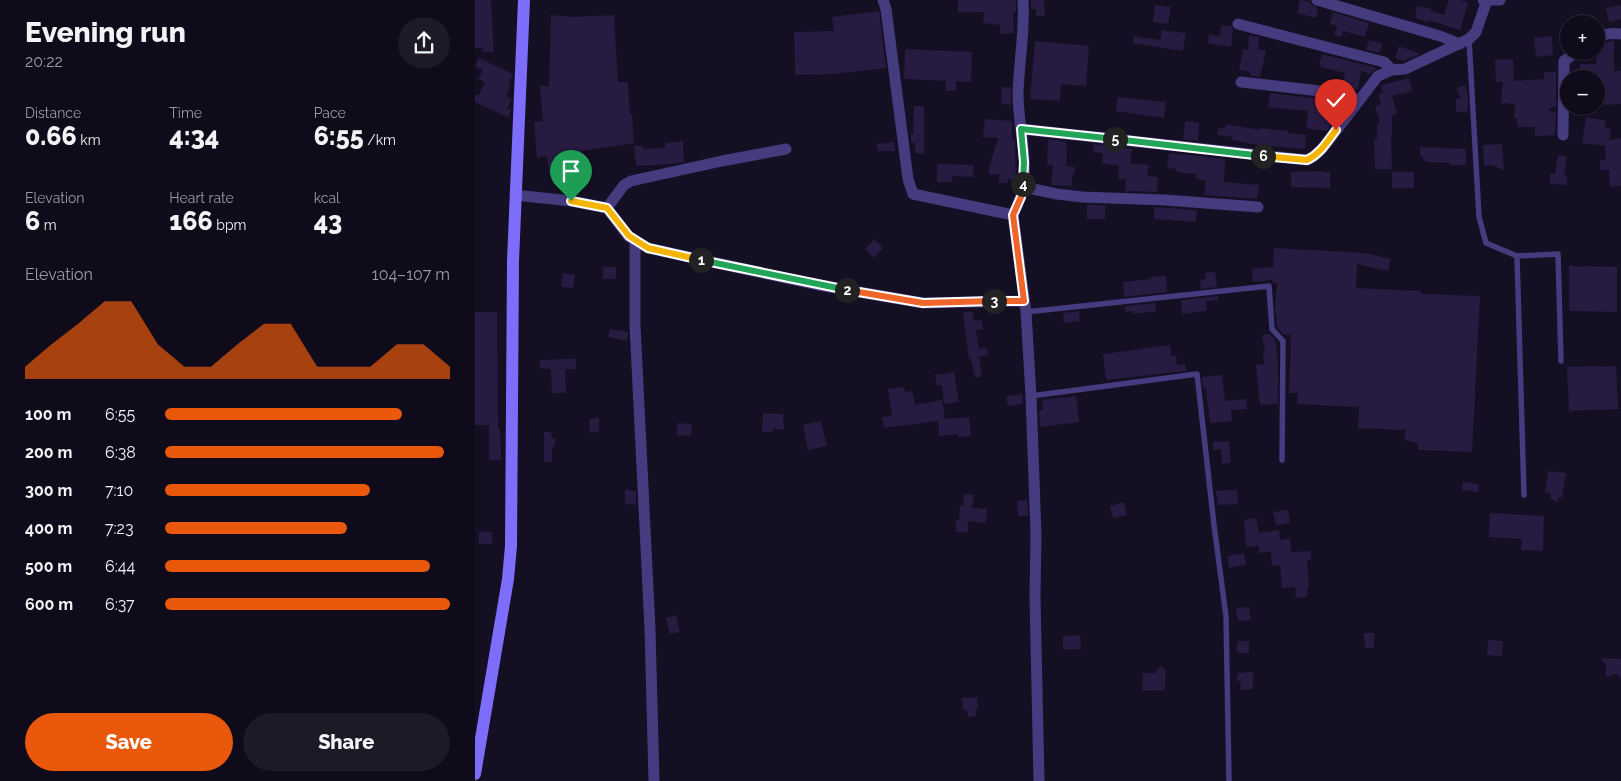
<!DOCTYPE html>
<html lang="en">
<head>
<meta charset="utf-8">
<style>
  body { margin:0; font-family:Raleway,sans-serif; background:#1d1927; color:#f1f3f6; height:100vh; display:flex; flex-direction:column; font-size:19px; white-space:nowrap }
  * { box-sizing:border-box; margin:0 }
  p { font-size:16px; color:#9b9ba2 }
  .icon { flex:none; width:28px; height:28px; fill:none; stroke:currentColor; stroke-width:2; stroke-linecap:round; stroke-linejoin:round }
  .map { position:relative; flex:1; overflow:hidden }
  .side { display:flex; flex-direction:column; background:#0f0b1a; width:475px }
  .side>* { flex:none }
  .fabs { position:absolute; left:1085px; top:15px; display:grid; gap:10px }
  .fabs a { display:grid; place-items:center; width:45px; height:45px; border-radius:50%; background:#0f0b1a; box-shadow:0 1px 4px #0004,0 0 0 1px #2f2b39; font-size:25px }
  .pin { position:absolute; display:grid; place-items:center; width:42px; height:42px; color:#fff; margin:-51px -21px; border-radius:50% 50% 50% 0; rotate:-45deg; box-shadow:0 0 5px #0007 }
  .pin .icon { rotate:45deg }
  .km { position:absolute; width:25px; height:25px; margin:-12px; border-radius:50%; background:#222; color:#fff; font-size:14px; line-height:25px; text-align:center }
  .round { display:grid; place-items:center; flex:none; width:52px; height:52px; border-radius:26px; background:#1d1927 }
  .head { display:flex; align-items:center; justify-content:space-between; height:85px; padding:0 25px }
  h1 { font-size:28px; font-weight:800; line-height:38px }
  .metrics { display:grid; grid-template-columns:repeat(3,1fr); gap:8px; height:85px; padding:5px 25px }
  .metrics div { display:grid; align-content:center }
  .metrics b { font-size:25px; font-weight:800 }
  .metrics small { font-size:14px; font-weight:400 }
  .metrics p { font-size:14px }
  .chart { height:140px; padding:10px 25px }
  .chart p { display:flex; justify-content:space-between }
  .chart svg { width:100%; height:90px; margin-top:5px; fill:#ea580c; opacity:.7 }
  .button { display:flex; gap:10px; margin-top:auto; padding:10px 25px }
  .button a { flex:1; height:58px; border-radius:30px; background:#ea580c; color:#fff; font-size:20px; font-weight:800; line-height:58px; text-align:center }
  .button a+a { background:#1d1927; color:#f1f3f6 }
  ul { padding:0 25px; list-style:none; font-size:16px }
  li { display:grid; grid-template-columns:80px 60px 1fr; align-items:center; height:38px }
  li i { height:12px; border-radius:6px; background:#ea580c }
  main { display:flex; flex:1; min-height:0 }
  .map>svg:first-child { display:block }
  .building { fill:#271b42 }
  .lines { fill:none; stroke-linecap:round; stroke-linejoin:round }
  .service { stroke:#453b7f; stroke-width:5.5 }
  .minor { stroke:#453b7f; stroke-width:11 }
  .secondary { stroke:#7e6cfa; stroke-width:12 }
  .split-1-casing { stroke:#fff; stroke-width:10 }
  .split-2-casing { stroke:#fff; stroke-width:10 }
  .split-3-casing { stroke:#fff; stroke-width:10 }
  .split-4-casing { stroke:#fff; stroke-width:10 }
  .split-5-casing { stroke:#fff; stroke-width:10 }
  .split-6-casing { stroke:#fff; stroke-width:10 }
  .split-7-casing { stroke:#fff; stroke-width:10 }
  .split-1 { stroke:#f5b400; stroke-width:6 }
  .split-2 { stroke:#22a559; stroke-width:6 }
  .split-3 { stroke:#f0652b; stroke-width:6 }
  .split-4 { stroke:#f0652b; stroke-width:6 }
  .split-5 { stroke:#22a559; stroke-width:6 }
  .split-6 { stroke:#22a559; stroke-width:6 }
  .split-7 { stroke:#f5b400; stroke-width:6 }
</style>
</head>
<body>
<main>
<section class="side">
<div class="head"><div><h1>Evening run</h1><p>20:22</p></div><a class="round"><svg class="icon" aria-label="share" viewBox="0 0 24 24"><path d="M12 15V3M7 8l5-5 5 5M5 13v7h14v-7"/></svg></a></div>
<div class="metrics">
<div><p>Distance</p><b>0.66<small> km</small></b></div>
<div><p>Time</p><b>4:34</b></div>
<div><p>Pace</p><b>6:55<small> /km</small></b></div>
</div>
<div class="metrics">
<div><p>Elevation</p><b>6<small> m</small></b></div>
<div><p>Heart rate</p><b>166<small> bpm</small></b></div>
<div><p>kcal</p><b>43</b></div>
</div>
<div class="chart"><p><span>Elevation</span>104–107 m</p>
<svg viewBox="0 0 160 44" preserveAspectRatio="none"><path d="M0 44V38L10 27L20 17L30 6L40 6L50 27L60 38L70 38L80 27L90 17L100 17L110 38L120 38L130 38L140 27L150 27L160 38V44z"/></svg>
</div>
<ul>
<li><b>100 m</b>6:55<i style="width:83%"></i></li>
<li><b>200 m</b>6:38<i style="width:98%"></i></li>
<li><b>300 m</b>7:10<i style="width:72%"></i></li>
<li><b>400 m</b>7:23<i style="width:64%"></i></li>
<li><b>500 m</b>6:44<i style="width:93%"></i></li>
<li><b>600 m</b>6:37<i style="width:100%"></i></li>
</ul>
<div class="button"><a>Save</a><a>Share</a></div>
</section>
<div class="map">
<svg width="1146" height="781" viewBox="0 0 1146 781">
  <rect width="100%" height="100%" fill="#140f22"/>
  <!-- building -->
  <path class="building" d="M0,0H16L19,52H6L9,48H0Z
    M483,0H541V12H538L539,33L525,34V25L508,23L509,12H483Z
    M556,0H569L570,16H561V9H556Z
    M825,0L835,2L837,5L843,8L841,18L822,13Z
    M974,0H985L993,3L985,30L953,20V22L940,18L942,6L956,9L955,11L969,15Z
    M680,5L696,7L693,24L678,22Z
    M1146,5V19L1134,22L1131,8Z
    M404,11L411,68L359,74L320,75L319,32L359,31L357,17Z
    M858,12L894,23L890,37L868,31L866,37L859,35L862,26L855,24Z
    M76,15L97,17L139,15L143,82H153L155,114H157L159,143L106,151L108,172L74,175L72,156L62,158L59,122L68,121L65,86H74Z
    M746,25L756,26L758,30L756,47L733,43L734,34L745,36Z
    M687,30L711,33L708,51L658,43L659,36L685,40Z
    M774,35L784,37L783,49L791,51L785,77L775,75V72L764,70L768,49L773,50Z
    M1077,36L1078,55L1061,57L1059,38Z
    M894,40L907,43L905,53L891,50Z
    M560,41L614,46L611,86L586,84L585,101L555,99Z
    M1139,41V71H1146V104L1129,105L1123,73L1105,72V64H1121L1122,46L1132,42Z
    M924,46L945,54L928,61L920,58Z
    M430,49L497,52L496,82L481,81V91H471V81L429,79Z
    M847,54L902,68L895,74L886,71L883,90L870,88L868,87L870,73L846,67V65L844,64Z
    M4,58L38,74L33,84L36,85L31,96L37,99L32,108L36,110L34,118L0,102V95H4L10,82L3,79L8,70L0,66Z
    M1038,59L1039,81L1069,79V72H1081V107L1074,108V111L1081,112L1080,135L1060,136V127H1042V118H1039L1040,104L1026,103L1028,82H1021L1020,60Z
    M934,78L937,91L917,96L922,114L917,116V137H916L917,169H900L899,139H902V123H905L900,106L906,104L903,94L908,92L906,85Z
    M991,85L993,99L992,116L991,112H981V99H986L981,88Z
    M527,87H536V105L526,104Z
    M795,93L863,101L861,113H858L857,123L852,131L831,128L833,111L793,107Z
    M642,97L691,102L689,118L641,111Z
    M439,106H449V154L440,153V143H436V134H438Z
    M1111,117L1131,121L1130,128L1136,129L1134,140L1146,138V186L1135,187L1134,170H1125V160H1131L1130,146L1107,143Z
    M510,119L537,121V139H540V142L541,180L533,179V183H524V174H514V165H515L523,138L508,137Z
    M710,121L724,123L723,141L708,139Z
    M751,124L784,130V128L813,131V133L831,135L830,149L783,145L757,140V137L742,135L743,128H750Z
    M573,139L592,142L591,166L600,167L599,175H597V186L576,185L578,165H572Z
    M208,141L209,162L197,164L161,166L159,146H168V149L190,148V143Z
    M419,142L420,151H402V144Z
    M619,144L657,149L655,163L674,165L672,176L683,177L682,192L650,191L651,179H643L644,167L642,165L627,164L628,153L618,152Z
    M1027,144L1029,170L1016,165L1009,166L1008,145Z
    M945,147L991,149V165H975V163L951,162L945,155Z
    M694,153L750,159L749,182L784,185L782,199L729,195L731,180L721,179V174L701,172L702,169L692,168Z
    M1083,155L1092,157L1089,175H1092V185L1075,184V174H1080Z
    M462,164L499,165L498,177L477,176V182H462Z
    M841,171L855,172V188L816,187V172Z
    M917,172H939V188H917Z
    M612,205H630V219H612Z
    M679,207L722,210L721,222L679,219Z
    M399,239L408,248L399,258L390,249Z
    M799,248L890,253L916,259L913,271L882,264L881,288L946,291V294L1005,296L997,452L943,450V443L929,440L931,430L883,428L884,407L822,404L823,393H814L816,335L808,334L802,327L800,309L802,283H798L797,280L778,282L777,269L798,267Z
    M1094,266L1142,267V312L1094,311Z
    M128,267H141V279H128Z
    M740,272L742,287L726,289L725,280L731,279L730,273Z
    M88,273L100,275L98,288L86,287Z
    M691,276L692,292L649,297L648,282L676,279V277Z
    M743,296V300L731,301L732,311L707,314L706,300Z
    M680,303L681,311L658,314V311L650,312V306Z
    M497,311L499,321L507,320L508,329L501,330L504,349L512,348L513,355L504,357L507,376L500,378L496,359H494L488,313Z
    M604,311L605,321L589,323L588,313Z
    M0,312H22L23,428H25L26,460H14V425H0Z
    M135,329L153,332L152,341L133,337Z
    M795,334L800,339L803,359V404L785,405L781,365L789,364L788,352L790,351L787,335Z
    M695,345L696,356H701L702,365L710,364L711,371L631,380L628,354Z
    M91,359H101V369H90L91,393H77L76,369L65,368V360Z
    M1141,366L1143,409L1094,411L1092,367Z
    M479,372L484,402L469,404L467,385L462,386L460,375Z
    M747,375L750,401L771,399L772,409L756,410L757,421L735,423L731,388H728L727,377Z
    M429,387L430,392L437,391L440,405L467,400L470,419L494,417L496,436L483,437V434L464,436L463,421L409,428L407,417L417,416L413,389Z
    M547,394L548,404L533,406L531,396Z
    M601,396L604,422L565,427L564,411L568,410L567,400Z
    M288,413L308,414L309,429H298V432H287Z
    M124,418V432L115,433L114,419Z
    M346,421L352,446L333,450L328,425Z
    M202,423L217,424L216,436L202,435Z
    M69,432H76L77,438H80V447H77V462H69Z
    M754,441L756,463L747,464L746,449L738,450V442Z
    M1073,471L1091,473L1087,498L1084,497L1083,502L1075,499L1076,494L1070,492Z
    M988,482L1004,484L1003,492L987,490Z
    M150,490L161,491V505L150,504Z
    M762,490L763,504L743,505L741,491Z
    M489,494L499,495L497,508L512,509L511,523L493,521V532H481V520H484L485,506H488Z
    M552,500L553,516H543L542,501Z
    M649,502L652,515L638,518L635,506Z
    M813,510L815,523L801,525L798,512Z
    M1015,513L1069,516L1068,551L1046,550L1047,539L1014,537Z
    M781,518L784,533L804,530L805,540L815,538L816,552L836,551V559L832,560L834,585H833V589L832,590V597L821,598L820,587L807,588L805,565L797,566L796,552L784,553V546L771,547L769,520Z
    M4,532H17V544H4Z
    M769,553L771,565L754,568L752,556Z
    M774,607L776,620L763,621L761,608Z
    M201,615L205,632L195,634L191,618Z
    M889,633H899V648H890Z
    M605,635L606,649L588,650V636Z
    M1013,640L1028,641L1027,656L1012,655Z
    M762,641H774V653H762Z
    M1125,658L1146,659V678L1141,674L1131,677V665Z
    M686,666L691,670L690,690L667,691L668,673H680Z
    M778,672V689L766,690L765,681H762V673Z
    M502,697L503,709H501V716L493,717L492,710H488L487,698Z"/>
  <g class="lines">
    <!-- service -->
    <path class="service" d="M994,39L1004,217L1011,243L1042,256L1049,495
      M1042,256L1083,254L1086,361
      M551,312L794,286L797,329L808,341L807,460
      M556,396L722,374L739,525L751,616L754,781"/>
    <!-- minor -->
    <path class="minor" d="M408,0L411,9L433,179L438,194L538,215L551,312L556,396L561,535L560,596L564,781
      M842,0L965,36L985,44
      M1008,0H1025
      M763,24L909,62L917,70
      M1121,39C1128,33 1137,33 1146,34
      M766,82L862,93L884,100
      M546,129L832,160L838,157L847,149L903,76L917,70L930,69L994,39L1001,32L1012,0
      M1088,135L1089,61L1103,51
      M548,187L582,194L607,197L690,200L783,207
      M40,195L96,201L132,208L153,236L173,248L343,285L448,303L549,301
      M132,208L149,185L156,181L247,161L311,149
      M538,215C542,206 546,198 548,189C553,157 543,125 543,93C544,62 550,31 548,0
      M160,241V325L175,629L179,781"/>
    <!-- secondary -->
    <path class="secondary" d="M0,774L33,579L36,546L38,261L49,0"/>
  </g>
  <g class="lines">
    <defs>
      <path id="split-1" d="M96,201L132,208L154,236L173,248L226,260"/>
      <path id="split-2" d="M226,260L372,290"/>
      <path id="split-3" d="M372,290L448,303L519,301"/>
      <path id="split-4" d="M519,301H549L538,215L546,197L548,184"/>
      <path id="split-5" d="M548,184L549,162L546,129L640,139"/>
      <path id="split-6" d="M640,139L788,156"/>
      <path id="split-7" d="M788,156L832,160C845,154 852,142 861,130"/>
    </defs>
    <!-- split-1 casing -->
    <use href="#split-1" class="split-1-casing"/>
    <!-- split-2 casing -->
    <use href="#split-2" class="split-2-casing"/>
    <!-- split-3 casing -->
    <use href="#split-3" class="split-3-casing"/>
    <!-- split-4 casing -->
    <use href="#split-4" class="split-4-casing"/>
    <!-- split-5 casing -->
    <use href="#split-5" class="split-5-casing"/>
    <!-- split-6 casing -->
    <use href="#split-6" class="split-6-casing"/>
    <!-- split-7 casing -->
    <use href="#split-7" class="split-7-casing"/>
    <!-- split-1 -->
    <use href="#split-1" class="split-1"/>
    <!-- split-2 -->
    <use href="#split-2" class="split-2"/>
    <!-- split-3 -->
    <use href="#split-3" class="split-3"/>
    <!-- split-4 -->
    <use href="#split-4" class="split-4"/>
    <!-- split-5 -->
    <use href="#split-5" class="split-5"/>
    <!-- split-6 -->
    <use href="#split-6" class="split-6"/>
    <!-- split-7 -->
    <use href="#split-7" class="split-7"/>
  </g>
</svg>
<div class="fabs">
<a>+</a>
<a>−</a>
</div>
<div class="pin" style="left:96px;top:201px;background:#1e9e55"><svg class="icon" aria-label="arrive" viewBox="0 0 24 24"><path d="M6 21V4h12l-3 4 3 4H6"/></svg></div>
<div class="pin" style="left:861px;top:130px;background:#d93025"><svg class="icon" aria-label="check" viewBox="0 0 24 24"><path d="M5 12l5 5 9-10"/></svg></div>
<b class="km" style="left:226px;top:260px">1</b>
<b class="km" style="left:372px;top:290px">2</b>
<b class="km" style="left:519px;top:301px">3</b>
<b class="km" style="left:548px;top:184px">4</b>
<b class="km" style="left:640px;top:139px">5</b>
<b class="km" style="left:788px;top:156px">6</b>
</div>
</main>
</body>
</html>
